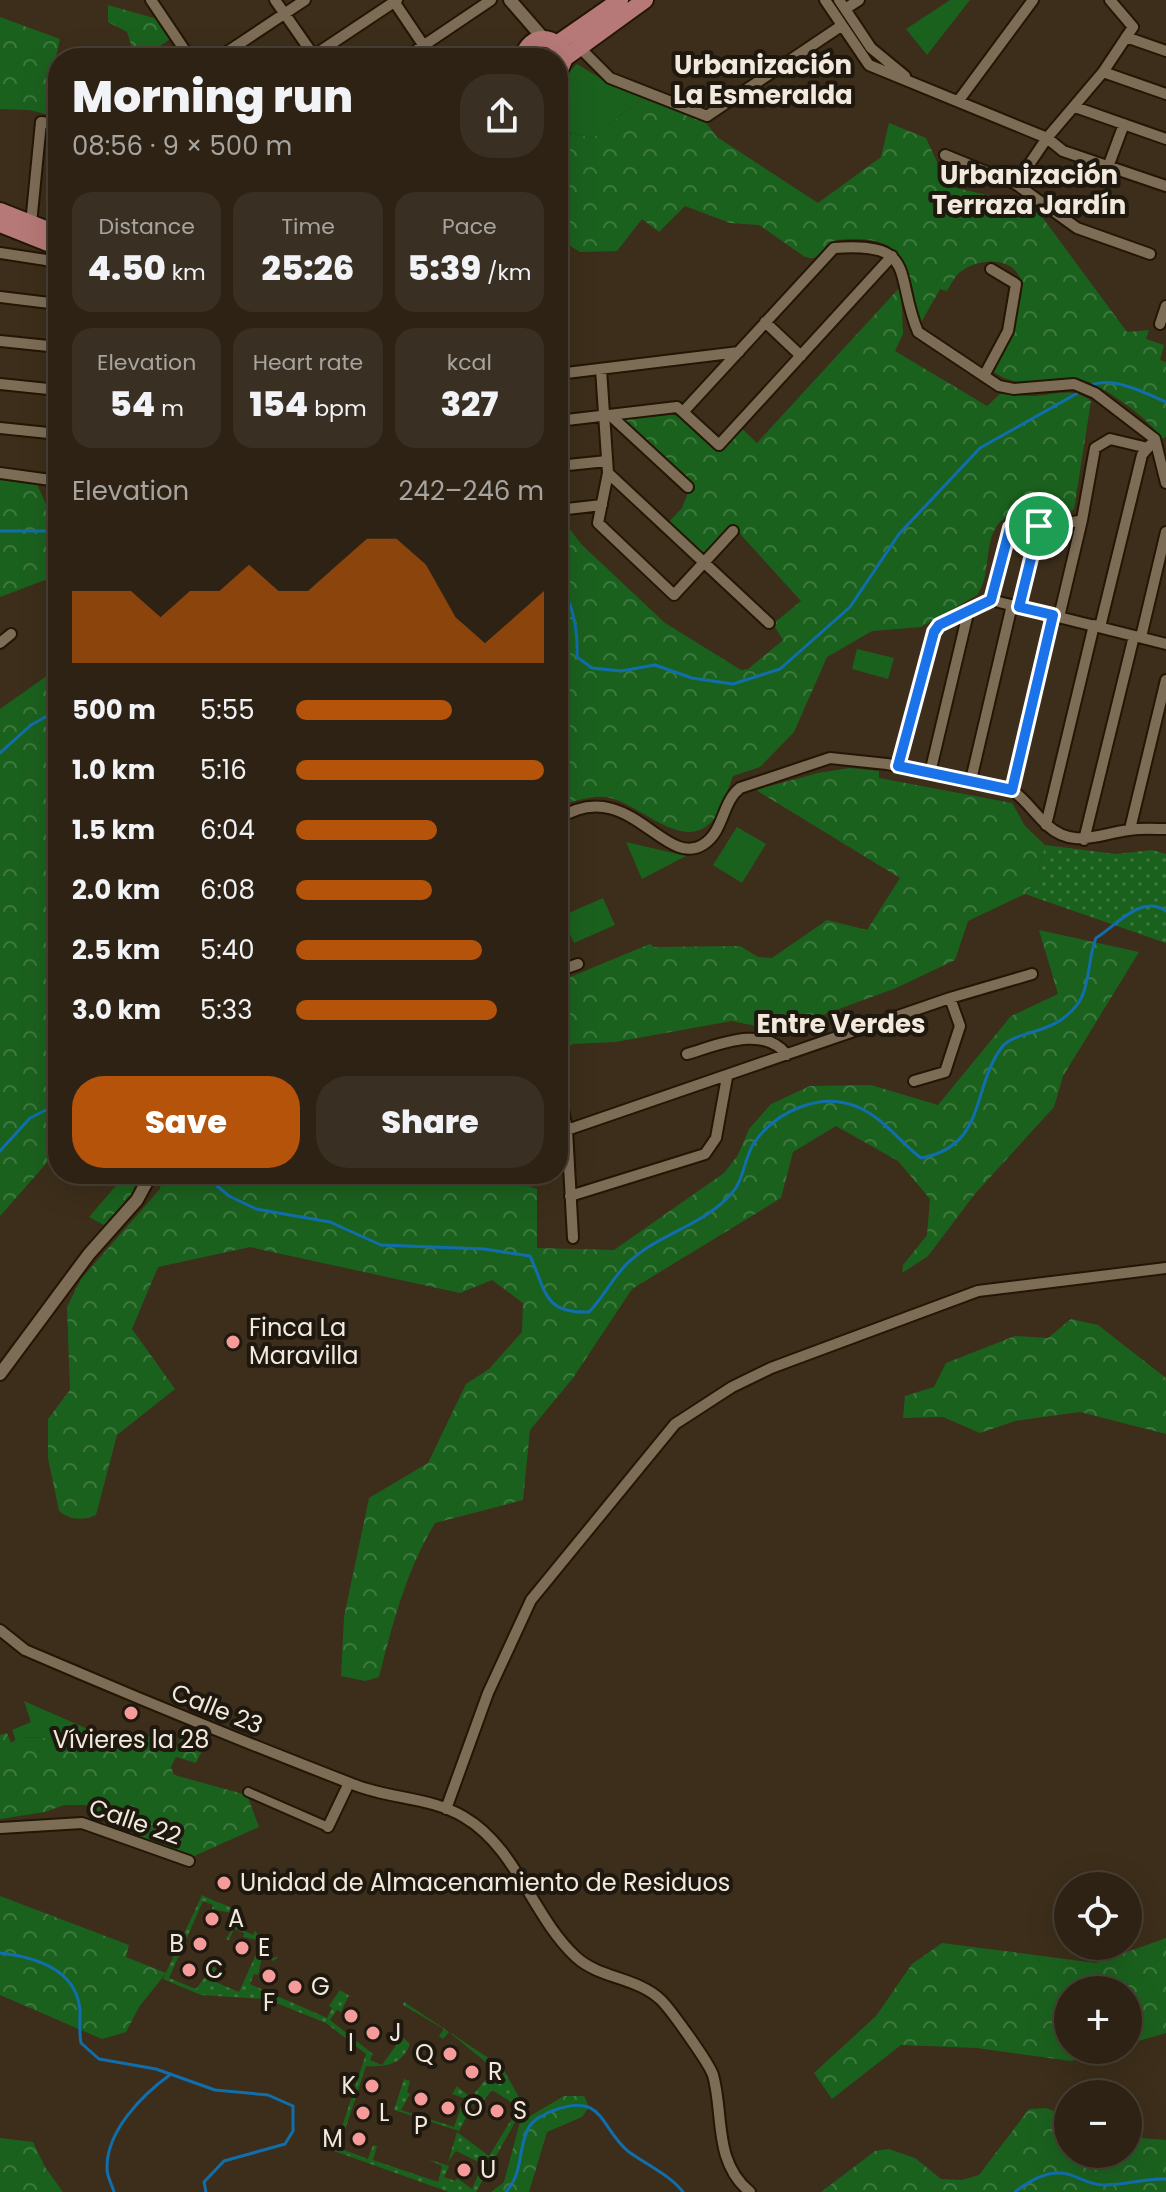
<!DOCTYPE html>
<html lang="en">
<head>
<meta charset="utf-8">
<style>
  body { margin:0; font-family:Poppins,sans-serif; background:#392f22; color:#f1f3f6; height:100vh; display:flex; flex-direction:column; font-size:30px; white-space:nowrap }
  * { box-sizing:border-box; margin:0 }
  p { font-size:26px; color:#a7a4a0 }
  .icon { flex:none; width:44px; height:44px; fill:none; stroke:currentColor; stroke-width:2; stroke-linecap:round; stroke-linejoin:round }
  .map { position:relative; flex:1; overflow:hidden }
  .side { position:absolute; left:48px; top:48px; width:520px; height:1136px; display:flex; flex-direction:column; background:#2d2214; border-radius:32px; box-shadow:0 8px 32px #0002,0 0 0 2px #483f34 }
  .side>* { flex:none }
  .fabs { position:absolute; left:1054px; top:1872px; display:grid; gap:16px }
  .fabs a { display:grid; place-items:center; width:88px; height:88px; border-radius:50%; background:#2d2214; box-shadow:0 8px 32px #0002,0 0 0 2px #483f34; font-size:40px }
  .pin { position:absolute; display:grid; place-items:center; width:68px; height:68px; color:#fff; margin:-34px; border:4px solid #fff; border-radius:50%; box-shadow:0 2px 8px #0007 }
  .round { display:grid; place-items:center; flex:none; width:84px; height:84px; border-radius:32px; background:#392f22 }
  .head { display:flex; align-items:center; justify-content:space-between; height:136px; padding:0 24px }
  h1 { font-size:44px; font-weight:800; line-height:60px }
  .stats { display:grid; grid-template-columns:repeat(3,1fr); gap:12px; height:136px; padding:8px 24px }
  .stats div { display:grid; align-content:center; border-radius:20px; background:#392f22; text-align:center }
  .stats b { font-size:34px; font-weight:800 }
  .stats small { font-size:22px; font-weight:400 }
  .stats p { font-size:22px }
  .chart { height:224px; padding:16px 24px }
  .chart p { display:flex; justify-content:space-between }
  .chart svg { width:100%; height:144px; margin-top:8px; fill:#b45309; opacity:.7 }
  .cta { display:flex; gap:16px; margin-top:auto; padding:16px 24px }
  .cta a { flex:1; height:92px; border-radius:32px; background:#b45309; color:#fff; font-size:32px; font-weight:800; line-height:92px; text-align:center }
  .cta a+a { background:#392f22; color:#f1f3f6 }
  ul { padding:0 24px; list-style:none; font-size:26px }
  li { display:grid; grid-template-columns:128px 96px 1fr; align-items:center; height:60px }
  li i { height:20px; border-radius:10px; background:#b45309 }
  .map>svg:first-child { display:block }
  .grass { fill:url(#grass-dots) }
  .forest { fill:url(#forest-crowns) }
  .green { fill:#1b611e }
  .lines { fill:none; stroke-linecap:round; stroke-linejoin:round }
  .stream { stroke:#116eac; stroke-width:3 }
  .pedestrian-casing { stroke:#231603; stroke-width:12 }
  .minor-casing { stroke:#231603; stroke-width:14 }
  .tertiary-casing { stroke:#231603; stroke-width:16 }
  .primary-casing { stroke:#231603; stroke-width:20 }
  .pedestrian { stroke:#7d6d57; stroke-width:8 }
  .minor { stroke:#7d6d57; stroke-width:10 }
  .tertiary { stroke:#7d6d57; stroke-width:12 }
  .primary { stroke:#b67977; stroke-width:16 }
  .route-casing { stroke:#fff; stroke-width:16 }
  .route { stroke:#1a73e8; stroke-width:10 }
  .poi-dot { fill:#f59b9a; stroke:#1e180f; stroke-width:3 }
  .labels { text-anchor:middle; stroke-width:8; stroke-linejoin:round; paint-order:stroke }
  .poi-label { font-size:24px; fill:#f2e9dc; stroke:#1e180f; text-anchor:start }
  .street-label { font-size:24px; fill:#f2e9dc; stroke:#1e180f }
  .neighbourhood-label { font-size:26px; font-weight:bold; fill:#f2e9dc; stroke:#1e180f }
</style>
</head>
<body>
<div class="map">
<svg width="1166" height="2192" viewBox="0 0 1166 2192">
  <defs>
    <pattern id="grass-dots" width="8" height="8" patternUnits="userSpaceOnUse" patternTransform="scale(2)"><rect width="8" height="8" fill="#1b611e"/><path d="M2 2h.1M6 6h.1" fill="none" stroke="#3d783e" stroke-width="1.8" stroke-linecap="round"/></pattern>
    <pattern id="forest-crowns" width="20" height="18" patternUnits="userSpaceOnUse" patternTransform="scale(2)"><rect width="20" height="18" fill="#1b611e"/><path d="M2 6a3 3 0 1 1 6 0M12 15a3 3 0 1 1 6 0" fill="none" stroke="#3d783e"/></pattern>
  </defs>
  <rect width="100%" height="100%" fill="#3c2e1a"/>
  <!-- grass -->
  <path class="grass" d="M1045,845L1116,854L1152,850L1166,854V943L1025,894L1036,882Z
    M202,1895C214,1902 226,1903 239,1913L230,1925L227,1924L231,1913L212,1909L213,1905L203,1901L169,1978L196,1989L213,1967L216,1968L211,1980L239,1992L262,1941L243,1937L244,1933L234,1929L229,1940L226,1939L234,1926L253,1935L255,1931L267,1944L263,1950L272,1958L278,1957L274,1961L262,1956L258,1975L254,1974L250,1984L327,2018L332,2008L329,2006L340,1990L329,1984L359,2001L349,1995L341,2012L337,2010L330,2020L373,2054L370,2060L382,2065L402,2037L397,2032L410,2044C402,2065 386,2067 366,2066L339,2148L368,2159L373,2145L377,2146L373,2160L438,2182L442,2166L428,2159L449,2166L444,2177L455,2181L457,2178L472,2189L483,2164L456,2151L448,2162L457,2132L489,2156L519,2107L492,2090L484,2100L474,2094L494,2069L449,2032L443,2039L439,2036L444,2029L403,2005L404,2002L502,2067L524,2106L476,2192H449L334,2151L366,2054L326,2023L266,1999L201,1995L163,1979Z
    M404,2079L410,2081L407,2092L410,2094L401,2110L454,2127L464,2098L452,2094L457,2086L475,2101L459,2131L394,2110Z"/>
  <!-- forest -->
  <path class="forest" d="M108,5L157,19L170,39L143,58H122L132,47L127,32L108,22Z
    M0,17L60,39L54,66L58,67V117L29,110L0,109Z
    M643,97L706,123L717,137L818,203L881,157L889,123L926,138L948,186L1034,206L1127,332L1149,330L1146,339L1164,345L1160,360L1166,362V437L1162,439C1153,421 1098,381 1078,379C1047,375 1022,392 994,372C1002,352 1026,301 1021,281C1014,254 973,258 957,275C953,280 950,286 947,291L940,289L919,326C908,267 910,233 837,240L815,258L805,257L759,225L730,223L685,206L659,232L642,219L617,251L580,252L567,244L558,250V158L564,154L571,133L593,138Z
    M901,286L903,334L895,351L987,406L1000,394C1011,394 1022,396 1033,396C1055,395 1072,386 1091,401L1074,509L1059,521L1005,518C981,533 993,574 977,595L921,627L872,631L827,657L794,732L760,767L733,776C728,788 724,805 716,816C686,859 641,802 606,797C594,795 568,802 558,807V514L582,545L665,623L741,670L748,669L783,640L773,624L801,601L733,526L705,557L667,524L682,508L691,485L619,418L679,413L721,450L740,427L757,443Z
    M0,480L37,484L58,531V581L45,580L0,597Z
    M58,668V1150L0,1216V709Z
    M850,768L879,771V778L1012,803L1025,826L1045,845L1036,882L1025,894L968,921L955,960L896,988L779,1031L732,1021L615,1042L573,1044L558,1052V982L650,944L654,947L740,946L758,957L772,958L827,920L867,930L900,878L756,790L818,773Z
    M1039,930L1139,952L1063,1076L1054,1107L974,1195L928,1256L902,1273L903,1265L927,1235L930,1199L898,1161L836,1126L793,1152L781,1198L632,1289L573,1378L530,1430L523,1500L435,1523C406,1571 393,1623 379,1677L365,1681L341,1676L344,1617L369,1498L428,1463L466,1384L489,1369L522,1332L523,1303L492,1280L460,1293L250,1247L158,1267L132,1329L175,1389L117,1435L96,1515C82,1521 70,1520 59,1511L48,1458V1419L70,1390L67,1307L81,1279L160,1189L163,1174H492L537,1189V1248L614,1250L724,1173L738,1155L749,1129L771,1104L810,1086L871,1085L938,1105L1011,1016L1058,994Z
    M126,1174H140L132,1194L104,1225L89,1217Z
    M1071,1319L1098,1325L1166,1378V1434L1080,1412L1015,1421L980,1433L943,1417L903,1418L905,1396L934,1387L946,1363L1015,1336L1048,1338Z
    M185,1729L200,1734L206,1743L196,1763L176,1757L171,1767L174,1775L247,1795L259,1827L192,1857L139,1837L85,1805H64L45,1812L0,1819V1735L7,1733L11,1743L20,1737L115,1741L133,1746L139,1733L177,1747Z
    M0,1896L129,1945L126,1957L166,1973L139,2007L126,2032L102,2039L0,1995Z
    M1166,1938V2033L1128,2044V1990H1068V2050H1108L1071,2061L977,2048L901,2045L832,2099L814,2073L876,2016L912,1964L942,1943L1096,1963Z
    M564,2096H584L589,2107L582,2117L547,2132L529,2192H491L504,2182L520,2122Z
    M1046,2108L1068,2116V2154H1128V2137L1166,2140V2192H821L875,2151L889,2149L915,2158L941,2179L962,2180L979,2175L1029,2109Z
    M0,2138L33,2142L45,2167L63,2192H0Z"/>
  <!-- green -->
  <path class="green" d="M950,0H970L927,55L906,29Z
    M577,64L608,83L643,97L593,138L571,133L558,113V82Z
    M857,649L894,658L888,679L852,669Z
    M737,827L766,844L742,883L713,865Z
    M626,842L686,856L642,879Z
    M603,898L615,925L574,943L562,916Z
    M24,1701L115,1741L21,1737L16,1741L12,1730L31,1722Z"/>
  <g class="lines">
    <!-- stream -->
    <path class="stream" d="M1090,386C1111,375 1146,393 1166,402
      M0,531H58
      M558,580C573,604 578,628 577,657L592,668L621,671L655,665L692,678L733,684L780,669L850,607L899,534L980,448L1083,390
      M0,753L31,725L58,710
      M0,1151L30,1118L58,1104
      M203,1174L229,1196L256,1209L330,1222L381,1245L484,1249L530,1256C546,1290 543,1314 589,1312C605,1296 614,1274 631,1260C661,1233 704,1225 732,1193C744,1180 744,1158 754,1143C776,1111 822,1090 860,1108C884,1119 900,1142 921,1158C987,1146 971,1088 1002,1047C1016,1029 1055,1037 1079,1002C1090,985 1088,957 1096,938C1117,925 1141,894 1166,911
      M0,1953C35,1957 77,1969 80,2011C80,2022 79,2032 81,2043L99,2059L156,2069L215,2090L268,2095L293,2106V2131L285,2144L224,2161L204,2182L206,2192
      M114,2192C112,2184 107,2177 107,2169C106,2131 142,2095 171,2074
      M506,2192C524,2171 517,2152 528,2129C532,2120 543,2115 552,2111C605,2091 599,2128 629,2152C647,2165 670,2175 683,2192
      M1015,2192C1029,2181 1049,2170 1067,2174C1080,2177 1089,2185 1103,2185C1124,2186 1143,2178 1166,2179"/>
    <defs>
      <path id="pedestrian" d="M248,1792L328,1827"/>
      <path id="minor" d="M151,0L190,58
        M275,0L314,56
        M393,0L432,58
        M825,0L869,65L1047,138L1063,151L1166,186
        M839,0L871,48L905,76
        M1110,0L1133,27L1103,72L1047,138L1016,184L1077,228L1150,254
        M845,9L859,0
        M1126,37L1166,51
        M580,48L610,78L707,116L841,26
        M218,58L305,0
        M310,58L397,0
        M405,58L491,0
        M1103,72L1166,94
        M959,100L1033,0
        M1075,107L1166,139
        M945,155L1016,184
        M1108,167L1124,124
        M31,224L41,122L58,124
        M0,253L46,260L58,266
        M892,256L719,445L683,412L834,248C919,241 894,276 918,332L999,386L1014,389L1074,384L1095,393L1155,439L1166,483
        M0,297L58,304
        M765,322L801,356
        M1160,324L1166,306
        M0,341L58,347
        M601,369L608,473L598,523L674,595L733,531
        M558,374L739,352
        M985,374L1008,331L1016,284L991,269
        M0,384L58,390
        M610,415L688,487
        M558,421L677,407L683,412
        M0,428L58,434
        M558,466L607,461
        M0,473L58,481
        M608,473L769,623
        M558,510L602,505
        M991,600L1010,528C1028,518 1058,528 1082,520L1095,448L1110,439L1148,448
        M1019,607L1039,526
        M1059,617L1082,520
        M1100,627L1142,455L1150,445
        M1141,637L1166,532
        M0,643L11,634
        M898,766L934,632L939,625L991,600L1166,644
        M930,773L969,609
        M971,780L1012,605
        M1012,790L1053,615
        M558,819C629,773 664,871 704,844C724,831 722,802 740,788L830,758L887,764L1012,790C1026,800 1034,813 1047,825C1073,849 1098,834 1129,830C1141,828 1154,829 1166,829
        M1046,825L1094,625
        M1130,829L1166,680
        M1084,840L1134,636
        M558,971L578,964
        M687,1054C718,1045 763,1024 787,1055
        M914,1081L945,1072L960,1026L950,998
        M558,1083L567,1130L950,998L1032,974
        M567,1130L573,1238
        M570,1196L705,1154L716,1138L727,1077
        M0,1630L25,1650C134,1697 244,1742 355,1785C390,1799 431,1797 464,1817C517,1848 532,1916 576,1957C600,1979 637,1977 661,2000C671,2010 709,2063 713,2075C724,2114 713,2162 750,2192
        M446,1809L488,1693L531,1600L675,1424L732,1387L771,1368L978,1291L1166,1268
        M328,1827L349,1783
        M0,1828L82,1823L189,1861"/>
      <path id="tertiary" d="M510,0L543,38
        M0,1374L89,1254L137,1200L151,1174"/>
      <path id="primary" d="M558,43L620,0
        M523,58C528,32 559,33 565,58L558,74
        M565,58L645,0
        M0,211L58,234
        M0,224L58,247"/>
    </defs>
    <!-- pedestrian casing -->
    <use href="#pedestrian" class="pedestrian-casing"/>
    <!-- minor casing -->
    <use href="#minor" class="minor-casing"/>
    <!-- tertiary casing -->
    <use href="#tertiary" class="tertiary-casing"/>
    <!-- primary casing -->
    <use href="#primary" class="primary-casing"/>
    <!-- pedestrian -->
    <use href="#pedestrian" class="pedestrian"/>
    <!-- minor -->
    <use href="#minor" class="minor"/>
    <!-- tertiary -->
    <use href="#tertiary" class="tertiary"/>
    <!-- primary -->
    <use href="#primary" class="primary"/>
  </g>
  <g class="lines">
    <defs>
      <path id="route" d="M1025,522L1039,526L1019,607L1053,615L1012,790L898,766L934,632L939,625L991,600L1010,528Z"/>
    </defs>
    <!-- route casing -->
    <use href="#route" class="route-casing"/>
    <!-- route -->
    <use href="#route" class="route"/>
  </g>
  <!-- markers -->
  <g class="poi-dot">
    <circle cx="233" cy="1342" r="8"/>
    <circle cx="131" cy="1713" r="8"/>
    <circle cx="224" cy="1883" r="8"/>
    <circle cx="212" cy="1919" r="8"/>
    <circle cx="200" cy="1944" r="8"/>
    <circle cx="242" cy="1948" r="8"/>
    <circle cx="189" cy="1970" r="8"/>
    <circle cx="269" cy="1976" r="8"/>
    <circle cx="295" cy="1987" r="8"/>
    <circle cx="351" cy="2016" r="8"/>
    <circle cx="373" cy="2033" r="8"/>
    <circle cx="450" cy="2054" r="8"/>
    <circle cx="472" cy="2072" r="8"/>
    <circle cx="372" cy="2086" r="8"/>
    <circle cx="421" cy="2099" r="8"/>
    <circle cx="448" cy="2108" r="8"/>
    <circle cx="497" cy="2111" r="8"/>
    <circle cx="363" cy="2113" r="8"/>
    <circle cx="359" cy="2139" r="8"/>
    <circle cx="464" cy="2170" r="8"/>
  </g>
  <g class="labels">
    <!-- poi labels -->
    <g class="poi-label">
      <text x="249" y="1336">Finca La<tspan x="249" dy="28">Maravilla</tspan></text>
      <text x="131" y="1748" text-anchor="middle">Vívieres la 28</text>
      <text x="240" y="1891">Unidad de Almacenamiento de Residuos</text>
      <text x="228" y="1927">A</text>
      <text x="184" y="1952" text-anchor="end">B</text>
      <text x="258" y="1956">E</text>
      <text x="205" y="1978">C</text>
      <text x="311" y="1995">G</text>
      <text x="269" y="2011" text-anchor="middle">F</text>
      <text x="389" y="2041">J</text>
      <text x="351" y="2051" text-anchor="middle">I</text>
      <text x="434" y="2062" text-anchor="end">Q</text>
      <text x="488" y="2080">R</text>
      <text x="356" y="2094" text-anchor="end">K</text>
      <text x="464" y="2116">O</text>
      <text x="513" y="2119">S</text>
      <text x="379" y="2121">L</text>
      <text x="421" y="2134" text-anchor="middle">P</text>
      <text x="343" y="2147" text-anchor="end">M</text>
      <text x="480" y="2178">U</text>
    </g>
    <!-- street labels -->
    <g class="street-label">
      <text transform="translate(217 1709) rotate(22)" y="8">Calle 23</text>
      <text transform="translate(135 1822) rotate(19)" y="8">Calle 22</text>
    </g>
    <!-- neighbourhood labels -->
    <g class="neighbourhood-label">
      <text x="763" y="74">Urbanización<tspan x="763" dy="30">La Esmeralda</tspan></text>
      <text x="1029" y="184">Urbanización<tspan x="1029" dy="30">Terraza Jardín</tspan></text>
      <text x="841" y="1033">Entre Verdes</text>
    </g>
  </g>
</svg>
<div class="fabs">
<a><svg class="icon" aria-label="locate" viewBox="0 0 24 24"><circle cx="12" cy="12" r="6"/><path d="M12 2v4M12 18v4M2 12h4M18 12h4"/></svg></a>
<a>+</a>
<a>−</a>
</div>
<div class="pin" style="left:1039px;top:526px;background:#1e9e55"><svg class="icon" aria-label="arrive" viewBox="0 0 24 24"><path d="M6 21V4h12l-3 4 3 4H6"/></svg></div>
<section class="side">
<div class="head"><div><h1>Morning run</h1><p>08:56 · 9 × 500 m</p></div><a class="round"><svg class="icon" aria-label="share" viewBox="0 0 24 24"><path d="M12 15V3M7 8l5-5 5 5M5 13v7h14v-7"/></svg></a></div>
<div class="stats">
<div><p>Distance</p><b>4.50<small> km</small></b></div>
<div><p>Time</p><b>25:26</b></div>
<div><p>Pace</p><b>5:39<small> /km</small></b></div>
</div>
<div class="stats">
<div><p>Elevation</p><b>54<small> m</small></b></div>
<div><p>Heart rate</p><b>154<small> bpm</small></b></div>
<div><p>kcal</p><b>327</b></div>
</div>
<div class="chart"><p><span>Elevation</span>242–246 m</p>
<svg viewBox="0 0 160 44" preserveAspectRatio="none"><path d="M0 44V22L10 22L20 22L30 30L40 22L50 22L60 14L70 22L80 22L90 14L100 6L110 6L120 14L130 30L140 38L150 30L160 22V44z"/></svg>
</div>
<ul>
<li><b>500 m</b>5:55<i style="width:63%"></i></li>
<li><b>1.0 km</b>5:16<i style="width:100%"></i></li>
<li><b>1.5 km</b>6:04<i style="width:57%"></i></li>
<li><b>2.0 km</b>6:08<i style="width:55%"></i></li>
<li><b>2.5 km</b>5:40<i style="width:75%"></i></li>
<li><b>3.0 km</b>5:33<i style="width:81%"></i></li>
</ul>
<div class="cta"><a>Save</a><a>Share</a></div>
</section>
</div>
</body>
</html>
